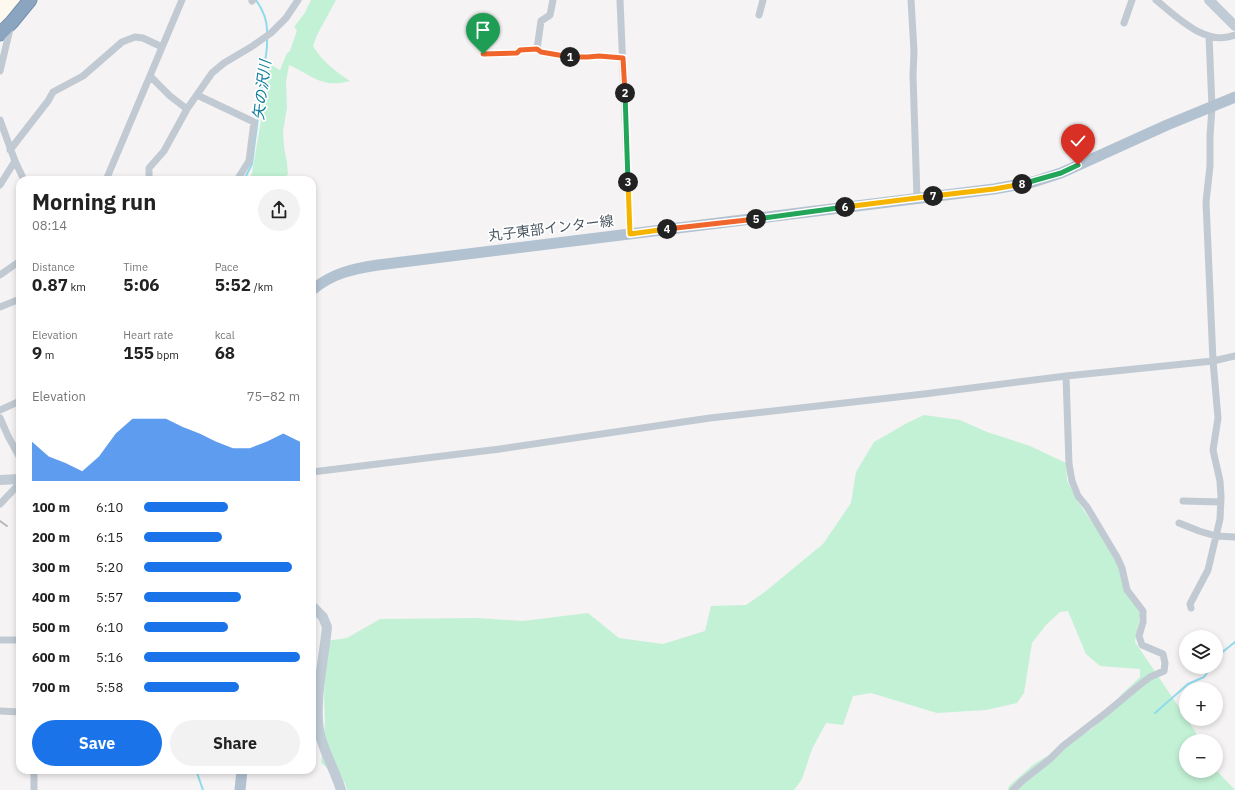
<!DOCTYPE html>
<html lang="en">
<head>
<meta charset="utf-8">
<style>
  body { margin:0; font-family:"IBM Plex Sans","Noto Sans JP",sans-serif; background:#f2f2f2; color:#222; height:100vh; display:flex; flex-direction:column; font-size:15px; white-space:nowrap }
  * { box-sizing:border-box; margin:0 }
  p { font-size:13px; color:#767676 }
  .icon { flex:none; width:22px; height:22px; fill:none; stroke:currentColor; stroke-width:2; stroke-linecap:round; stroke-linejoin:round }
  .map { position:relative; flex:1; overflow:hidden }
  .details { position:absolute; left:16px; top:176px; width:300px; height:598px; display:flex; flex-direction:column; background:#fff; border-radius:12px; box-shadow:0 2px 6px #0003 }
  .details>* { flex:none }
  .tools { position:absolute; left:1179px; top:630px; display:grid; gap:8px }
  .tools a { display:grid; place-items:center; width:44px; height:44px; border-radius:50%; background:#fff; box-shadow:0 2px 6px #0003; font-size:20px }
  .pin { position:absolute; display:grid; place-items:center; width:34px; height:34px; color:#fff; margin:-41px -17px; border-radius:50% 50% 50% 0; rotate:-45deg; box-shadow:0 0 4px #0007 }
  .pin .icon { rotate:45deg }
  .km { position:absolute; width:20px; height:20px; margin:-10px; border-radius:50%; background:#222; color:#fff; font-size:11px; line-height:20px; text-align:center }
  .round { display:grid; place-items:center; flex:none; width:42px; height:42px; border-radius:21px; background:#f2f2f2 }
  .head { display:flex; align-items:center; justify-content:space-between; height:68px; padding:0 16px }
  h1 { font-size:22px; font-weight:700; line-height:30px }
  .figures { display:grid; grid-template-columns:repeat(3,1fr); gap:6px; height:68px; padding:4px 16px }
  .figures div { display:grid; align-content:center }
  .figures b { font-size:17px; font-weight:700 }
  .figures small { font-size:11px; font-weight:400 }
  .figures p { font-size:11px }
  .chart { height:112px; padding:8px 16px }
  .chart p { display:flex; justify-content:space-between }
  .chart svg { width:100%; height:72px; margin-top:4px; fill:#1a73e8; opacity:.7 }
  .primary-button { display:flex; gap:8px; margin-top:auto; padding:8px 16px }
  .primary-button a { flex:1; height:46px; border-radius:24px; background:#1a73e8; color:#fff; font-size:16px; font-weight:700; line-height:46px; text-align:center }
  .primary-button a+a { background:#f2f2f2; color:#222 }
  ul { padding:0 16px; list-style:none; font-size:13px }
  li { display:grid; grid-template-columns:64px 48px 1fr; align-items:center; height:30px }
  li i { height:10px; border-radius:5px; background:#1a73e8 }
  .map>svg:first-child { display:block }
  .commercial { fill:#fdf9ef }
  .green { fill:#c3f1d5 }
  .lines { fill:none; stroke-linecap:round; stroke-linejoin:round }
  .stream { stroke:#90daee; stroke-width:2 }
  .highway-casing { stroke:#7690ad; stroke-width:15 }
  .street { stroke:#c1cad2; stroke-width:7 }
  .secondary { stroke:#c1cbd6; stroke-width:10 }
  .primary { stroke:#b3c2d1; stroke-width:11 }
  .highway { stroke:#8ba5c1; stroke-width:13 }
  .rail { stroke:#b5b8bd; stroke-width:2 }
  .split-1-casing { stroke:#fff; stroke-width:8 }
  .split-2-casing { stroke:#fff; stroke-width:8 }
  .split-3-casing { stroke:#fff; stroke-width:8 }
  .split-4-casing { stroke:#fff; stroke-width:8 }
  .split-5-casing { stroke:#fff; stroke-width:8 }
  .split-6-casing { stroke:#fff; stroke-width:8 }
  .split-7-casing { stroke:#fff; stroke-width:8 }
  .split-8-casing { stroke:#fff; stroke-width:8 }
  .split-9-casing { stroke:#fff; stroke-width:8 }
  .split-1 { stroke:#f0652b; stroke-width:5 }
  .split-2 { stroke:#f0652b; stroke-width:5 }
  .split-3 { stroke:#22a559; stroke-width:5 }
  .split-4 { stroke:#f5b400; stroke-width:5 }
  .split-5 { stroke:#f0652b; stroke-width:5 }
  .split-6 { stroke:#22a559; stroke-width:5 }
  .split-7 { stroke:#f5b400; stroke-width:5 }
  .split-8 { stroke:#f5b400; stroke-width:5 }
  .split-9 { stroke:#22a559; stroke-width:5 }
  .labels { text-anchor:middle; stroke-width:3.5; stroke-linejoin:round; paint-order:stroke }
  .street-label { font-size:14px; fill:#4a5661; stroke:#fff }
  .water-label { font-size:15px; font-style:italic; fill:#0c7c9b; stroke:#fff }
</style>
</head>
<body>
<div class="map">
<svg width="1235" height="790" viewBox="0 0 1235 790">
  <rect width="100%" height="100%" fill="#f5f3f3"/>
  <!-- commercial -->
  <path class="commercial" d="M0,0H25L0,28Z"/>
  <!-- green -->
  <path class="green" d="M311,0H336L317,35L313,46C322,61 335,71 350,81C322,89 312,75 289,65L286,82L287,107L283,132L284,147L287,163L288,174L283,180H249L252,173L262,115L257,109L258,97L267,94L266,78L270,64L280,70L287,53L290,51L297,30L294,27L304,14Z
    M924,415L960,420L987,432L1030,446L1066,463L1067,480L1076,499L1109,547L1141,609L1135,642L1195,731L1200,741H1186V771H1216V770L1235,790H1008L1009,786L1034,764L1092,729L1122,694L1140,677V669L1100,666L1086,654L1068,611L1060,612L1046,625L1032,643L1024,693L1017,703L986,710L937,713L871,693L853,696L843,725L826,723L812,749L802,779L794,790H347L345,783L321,763L325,723L324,697L326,641L347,638L380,619L477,618L523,621L588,613L619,638L663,644L705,631L711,606L746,605L766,591L823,544L851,503L856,472L874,442L907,423Z"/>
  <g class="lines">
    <!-- stream -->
    <path class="stream" d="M256,0C263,10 268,22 267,34
      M244,180L252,164L267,47V38
      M1216,660L1220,654L1235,642
      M1155,713L1188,684L1204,677L1211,667
      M196,770L203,790"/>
    <defs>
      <path id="highway" d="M0,34L12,22L30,0"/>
    </defs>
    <!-- highway casing -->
    <use href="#highway" class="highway-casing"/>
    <!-- street -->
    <path class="street" d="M620,0L630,234
      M911,0L914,51L913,75L917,198
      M1156,0C1177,17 1206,47 1235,35
      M252,1L253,0
      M759,15L763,0
      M1124,23L1132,0
      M537,49L541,21L550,15L553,0
      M483,54L517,53L520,50L537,49L541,52L571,57H588L599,56L623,58
      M0,71L11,25
      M150,76L170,96L187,109
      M197,95L254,122L249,161L237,180
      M0,120L15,161L24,180
      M10,150L48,101L53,92L83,76L122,42L135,37L143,38L162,47
      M106,180L182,0
      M149,180V168L164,151L187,109L212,73L224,63L251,47L271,33L286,18L298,0
      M0,185L15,161
      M0,275L20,261
      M0,307L20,299
      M0,410L20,401
      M0,418L8,436L20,458
      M312,472L500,449L710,418L924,394L1066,376L1213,361L1235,356
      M1183,501L1221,502
      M0,504L20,483
      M1179,523L1199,531L1216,536L1235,537
      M1191,608L1190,604L1208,570L1220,519L1221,497L1220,481L1213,450L1218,418L1213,361L1206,202L1210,166V136L1212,107L1209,36
      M0,640H20
      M0,711L20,712
      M34,790V770
      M1013,790L1022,781L1050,759L1063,746L1107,712L1137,687L1150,677L1164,671L1165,663L1163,654L1142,645L1139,636L1143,622V611L1127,590L1122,568L1117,557L1087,507L1078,496L1072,481L1069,464L1066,376"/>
    <!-- secondary -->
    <path class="secondary" d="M1209,0L1235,26
      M0,480L20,479
      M312,606L323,617L327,627C324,659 313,705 320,735C325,754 335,771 341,790"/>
    <!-- primary -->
    <path class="primary" d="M312,290C333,273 352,269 378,265L994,189L1033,182L1061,173L1167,125L1235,97
      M240,790L242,770"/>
    <!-- highway -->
    <use href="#highway" class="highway"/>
    <!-- rail -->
    <path class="rail" d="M0,521L7,526"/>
  </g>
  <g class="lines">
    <defs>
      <path id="split-1" d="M483,54L517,53L520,50L537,49L541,52L570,57"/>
      <path id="split-2" d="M570,57H588L599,56L623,58L625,93"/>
      <path id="split-3" d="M625,93L628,182"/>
      <path id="split-4" d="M628,182L630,234L667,229"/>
      <path id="split-5" d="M667,229L756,219"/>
      <path id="split-6" d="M756,219L845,207"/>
      <path id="split-7" d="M845,207L933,196"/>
      <path id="split-8" d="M933,196L994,189L1022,184"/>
      <path id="split-9" d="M1022,184L1061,173L1078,165"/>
    </defs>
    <!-- split-1 casing -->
    <use href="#split-1" class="split-1-casing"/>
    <!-- split-2 casing -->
    <use href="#split-2" class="split-2-casing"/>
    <!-- split-3 casing -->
    <use href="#split-3" class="split-3-casing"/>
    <!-- split-4 casing -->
    <use href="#split-4" class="split-4-casing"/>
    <!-- split-5 casing -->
    <use href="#split-5" class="split-5-casing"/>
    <!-- split-6 casing -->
    <use href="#split-6" class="split-6-casing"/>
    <!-- split-7 casing -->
    <use href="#split-7" class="split-7-casing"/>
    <!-- split-8 casing -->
    <use href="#split-8" class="split-8-casing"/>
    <!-- split-9 casing -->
    <use href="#split-9" class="split-9-casing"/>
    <!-- split-1 -->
    <use href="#split-1" class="split-1"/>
    <!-- split-2 -->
    <use href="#split-2" class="split-2"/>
    <!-- split-3 -->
    <use href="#split-3" class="split-3"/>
    <!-- split-4 -->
    <use href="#split-4" class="split-4"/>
    <!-- split-5 -->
    <use href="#split-5" class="split-5"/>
    <!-- split-6 -->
    <use href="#split-6" class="split-6"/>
    <!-- split-7 -->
    <use href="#split-7" class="split-7"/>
    <!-- split-8 -->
    <use href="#split-8" class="split-8"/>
    <!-- split-9 -->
    <use href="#split-9" class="split-9"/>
  </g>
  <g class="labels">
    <!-- street labels -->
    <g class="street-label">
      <text transform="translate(551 228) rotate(-7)" y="5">丸子東部インター線</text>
    </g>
    <!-- water labels -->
    <g class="water-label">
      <text transform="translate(262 90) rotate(-83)" y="5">矢の沢川</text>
    </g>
  </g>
</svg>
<div class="tools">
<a><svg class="icon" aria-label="layers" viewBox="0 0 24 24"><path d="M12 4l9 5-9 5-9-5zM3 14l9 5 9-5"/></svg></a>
<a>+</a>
<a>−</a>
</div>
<div class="pin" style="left:483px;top:54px;background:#1e9e55"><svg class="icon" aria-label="arrive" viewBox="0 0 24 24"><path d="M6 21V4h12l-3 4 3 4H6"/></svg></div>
<div class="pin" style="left:1078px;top:165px;background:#d93025"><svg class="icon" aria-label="check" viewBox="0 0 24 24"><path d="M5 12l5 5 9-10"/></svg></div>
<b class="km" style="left:570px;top:57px">1</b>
<b class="km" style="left:625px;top:93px">2</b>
<b class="km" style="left:628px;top:182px">3</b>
<b class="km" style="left:667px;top:229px">4</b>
<b class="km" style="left:756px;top:219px">5</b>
<b class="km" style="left:845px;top:207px">6</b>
<b class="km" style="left:933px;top:196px">7</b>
<b class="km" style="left:1022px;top:184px">8</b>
<section class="details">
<div class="head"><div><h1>Morning run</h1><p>08:14</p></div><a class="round"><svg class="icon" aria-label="share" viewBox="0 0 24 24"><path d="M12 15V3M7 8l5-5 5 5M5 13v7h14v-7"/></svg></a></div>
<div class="figures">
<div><p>Distance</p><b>0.87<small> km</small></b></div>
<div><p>Time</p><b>5:06</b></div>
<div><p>Pace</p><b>5:52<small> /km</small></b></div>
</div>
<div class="figures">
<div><p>Elevation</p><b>9<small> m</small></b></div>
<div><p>Heart rate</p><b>155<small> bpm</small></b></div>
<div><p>kcal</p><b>68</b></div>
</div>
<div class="chart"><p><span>Elevation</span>75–82 m</p>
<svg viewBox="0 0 160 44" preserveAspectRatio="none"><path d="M0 44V20L10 29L20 33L30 38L40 29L50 15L60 6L70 6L80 6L90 11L100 15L110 20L120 24L130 24L140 20L150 15L160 20V44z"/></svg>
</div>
<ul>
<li><b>100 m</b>6:10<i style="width:54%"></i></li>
<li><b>200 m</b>6:15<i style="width:50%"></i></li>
<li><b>300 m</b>5:20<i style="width:95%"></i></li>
<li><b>400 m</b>5:57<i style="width:62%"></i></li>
<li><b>500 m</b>6:10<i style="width:54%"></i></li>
<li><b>600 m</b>5:16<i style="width:100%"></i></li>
<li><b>700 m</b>5:58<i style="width:61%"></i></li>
</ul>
<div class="primary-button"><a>Save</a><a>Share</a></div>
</section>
</div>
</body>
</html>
